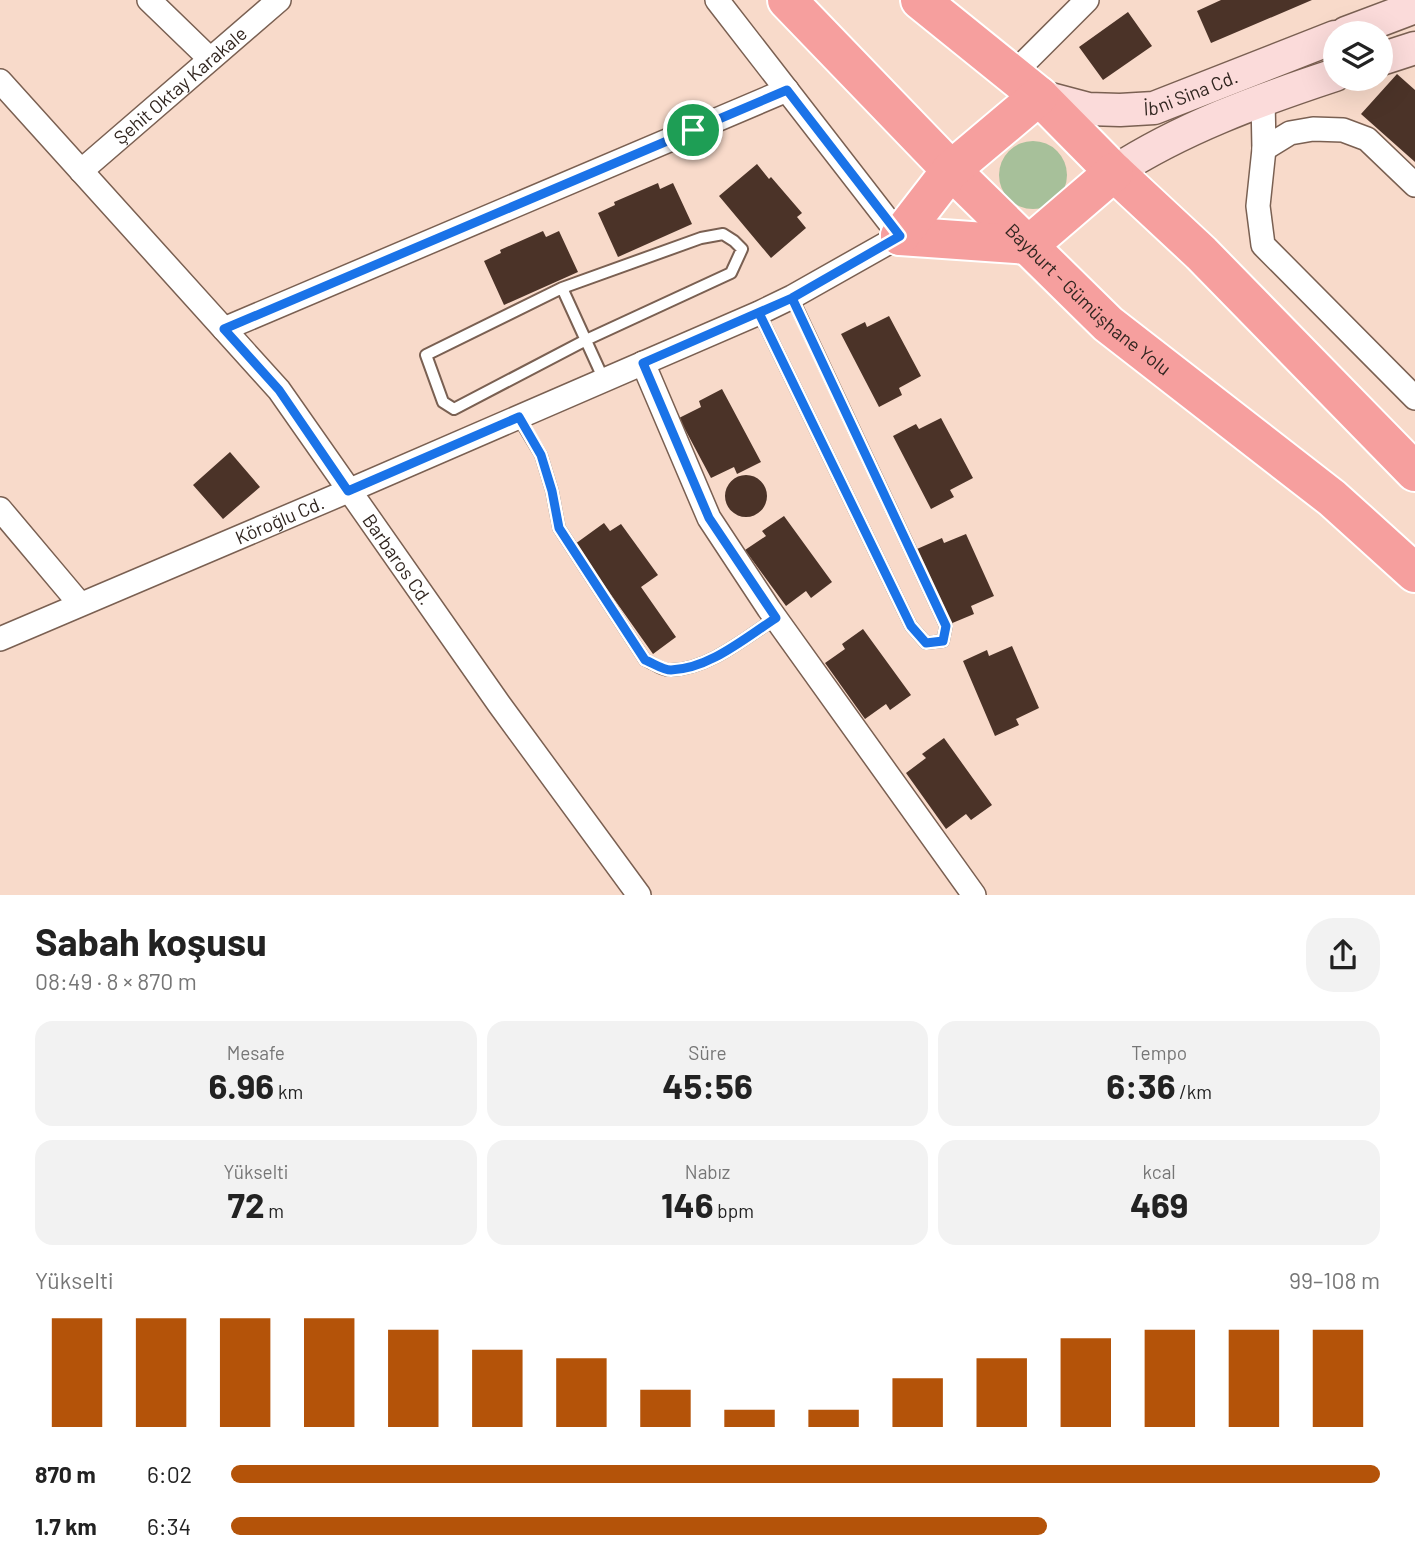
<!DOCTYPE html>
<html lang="tr">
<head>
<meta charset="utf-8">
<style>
  body { margin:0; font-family:Barlow,sans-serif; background:#f2f2f2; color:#222; height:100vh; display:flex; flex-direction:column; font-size:26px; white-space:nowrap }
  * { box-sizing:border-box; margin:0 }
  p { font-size:23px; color:#767676 }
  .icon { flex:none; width:38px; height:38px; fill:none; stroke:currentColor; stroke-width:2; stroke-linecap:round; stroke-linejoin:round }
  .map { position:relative; height:895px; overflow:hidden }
  .details { display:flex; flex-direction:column; background:#fff; flex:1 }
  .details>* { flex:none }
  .fabs { position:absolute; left:1323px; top:21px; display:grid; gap:14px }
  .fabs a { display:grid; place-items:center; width:70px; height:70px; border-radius:50%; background:#fff; box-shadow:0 7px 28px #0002; font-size:35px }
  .pin { position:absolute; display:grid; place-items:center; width:60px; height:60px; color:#fff; margin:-30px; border:4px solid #fff; border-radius:50%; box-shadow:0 2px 7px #0007 }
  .round { display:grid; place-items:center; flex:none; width:74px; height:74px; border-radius:28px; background:#f2f2f2 }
  .summary { display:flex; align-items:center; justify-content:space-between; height:119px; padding:0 35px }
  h1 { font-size:38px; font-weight:700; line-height:52px }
  .figures { display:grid; grid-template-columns:repeat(3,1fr); gap:10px; height:119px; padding:7px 35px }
  .figures div { display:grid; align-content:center; border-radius:18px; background:#f2f2f2; text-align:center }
  .figures b { font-size:35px; font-weight:700 }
  .figures small { font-size:19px; font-weight:400 }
  .figures p { font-size:19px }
  .chart { height:196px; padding:14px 35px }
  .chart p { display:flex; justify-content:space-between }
  .chart svg { width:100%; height:126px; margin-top:7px; stroke:#b45309; stroke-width:6 }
  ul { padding:0 35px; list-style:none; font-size:23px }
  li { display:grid; grid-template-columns:112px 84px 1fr; align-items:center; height:52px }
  li i { height:18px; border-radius:9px; background:#b45309 }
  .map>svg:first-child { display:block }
  .green { fill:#a7c09a }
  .building { fill:#4b3328 }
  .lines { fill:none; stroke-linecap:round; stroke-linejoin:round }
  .service-casing { stroke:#7a6052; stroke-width:14 }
  .minor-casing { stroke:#7a6052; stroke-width:26 }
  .secondary-casing { stroke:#7a6052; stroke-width:35 }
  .trunk-casing { stroke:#fff; stroke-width:42 }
  .service { stroke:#fff; stroke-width:10 }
  .minor { stroke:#fff; stroke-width:23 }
  .secondary { stroke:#fbdbda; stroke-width:32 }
  .trunk { stroke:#f69f9e; stroke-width:38 }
  .route-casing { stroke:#fff; stroke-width:14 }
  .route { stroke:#1a73e8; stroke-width:9 }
  .labels { text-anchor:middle; stroke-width:7; stroke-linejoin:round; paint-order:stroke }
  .street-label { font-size:19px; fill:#312620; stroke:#fff }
</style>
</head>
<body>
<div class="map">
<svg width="1415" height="895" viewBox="0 0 1415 895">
  <rect width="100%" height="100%" fill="#f8daca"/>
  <!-- green -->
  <path class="green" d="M999 175a34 34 0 1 1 68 0a34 34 0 1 1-68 0Z"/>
  <!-- building -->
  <path class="building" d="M1221,0H1312L1211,43L1197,11Z
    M1128,12L1152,46L1103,80L1079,47Z
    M1397,74L1415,90V162L1361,114Z
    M757,164L769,179L771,177L802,213L797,217L806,228L771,258L719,196Z
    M658,183L660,189L673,183L692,224L618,257L598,213L615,205L614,202Z
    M543,231L546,237L559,231L578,272L504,305L484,261L501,253L500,250Z
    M889,316L921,376L899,388L902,395L879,407L841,334L865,322L867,327Z
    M722,389L761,462L737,474L734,467L711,478L679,418L701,407L699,401Z
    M941,418L973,478L950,490L954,497L931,509L893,436L916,424L919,429Z
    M230,452L260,487L223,519L193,485Z
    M725 496a21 21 0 1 1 42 0a21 21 0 1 1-42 0Z
    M784,516L832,582L811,598L806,591L786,606L745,550L766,536L762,531Z
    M604,523L610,531L621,524L658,575L641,587L676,637L653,654L575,544Z
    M966,534L994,596L971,606L974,614L950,624L917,549L942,538L944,543Z
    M863,629L911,695L890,710L886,704L865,719L825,663L845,649L842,644Z
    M1012,646L1039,708L1016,719L1019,725L995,736L963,661L987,650L989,656Z
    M944,738L992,805L971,820L966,814L946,829L906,773L926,758L922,754Z"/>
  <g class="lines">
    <defs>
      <path id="service" d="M723,234L734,241L742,249L731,273L586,340L454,409L443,402L426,355L562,288L701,238Z
        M562,288L604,380
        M759,313L911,626L926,643L943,641L946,626L792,297
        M518,417L541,455L552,491L559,528L645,660C653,663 663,671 671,670C709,669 745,638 776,618"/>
      <g id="minor">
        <path d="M149,0L210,59"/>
        <path d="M1013,74L1087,0"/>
        <path id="s1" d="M0,81L279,390L499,704L639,895"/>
        <path d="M1263,99L1264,149L1258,206L1263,245L1415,398"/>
        <path d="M1264,149L1290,133L1313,129L1343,130L1367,139L1415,185"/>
        <path id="s2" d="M81,171L279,0"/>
        <path d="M224,329L787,90"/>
        <path d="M643,363L709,518L769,609L974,895"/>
        <path d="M0,509L80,604"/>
        <path id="s3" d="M0,639L348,491L759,313L792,297L900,236L717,0"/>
      </g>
      <g id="secondary">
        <path d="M1346,33L1415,7"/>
        <path d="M1381,59L1415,48"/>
        <path id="s4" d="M1039,96L1088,109L1120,110L1154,108L1335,37"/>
        <path d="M1114,172C1182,128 1259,100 1335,75"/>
      </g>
      <g id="trunk">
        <path id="s5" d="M787,0L951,170L1108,324L1332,498L1415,573"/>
        <path d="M920,0L1039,96L1114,172L1201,253L1415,472"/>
        <path d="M900,236L1029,245L1114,172"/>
        <path d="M900,236L951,170L1039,96"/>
      </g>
    </defs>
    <!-- service casing -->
    <use href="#service" class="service-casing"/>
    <!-- minor casing -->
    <use href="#minor" class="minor-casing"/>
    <!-- secondary casing -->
    <use href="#secondary" class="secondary-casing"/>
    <!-- trunk casing -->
    <use href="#trunk" class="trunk-casing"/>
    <!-- service -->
    <use href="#service" class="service"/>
    <!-- minor -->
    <use href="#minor" class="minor"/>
    <!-- secondary -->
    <use href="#secondary" class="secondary"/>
    <!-- trunk -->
    <use href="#trunk" class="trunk"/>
  </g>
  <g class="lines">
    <defs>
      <path id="route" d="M693,130L224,329L279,390L348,491L519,417L541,455L552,491L559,528L645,660C653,663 663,670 671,670C709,669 745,638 776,618L709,518L643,363L792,298L946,626L943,641L926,643L911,626L759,313L792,298L900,236L787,90L693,130"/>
    </defs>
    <!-- route casing -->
    <use href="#route" class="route-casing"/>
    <!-- route -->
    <use href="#route" class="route"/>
  </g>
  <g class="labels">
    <!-- street labels -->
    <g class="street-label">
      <text dy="7" stroke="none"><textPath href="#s2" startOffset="131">Şehit Oktay Karakale</textPath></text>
      <text dy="7" stroke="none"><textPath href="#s4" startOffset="156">İbni Sina Cd.</textPath></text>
      <text dy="7" stroke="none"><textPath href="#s5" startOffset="425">Bayburt - Gümüşhane Yolu</textPath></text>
      <text dy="7" stroke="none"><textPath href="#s3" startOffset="304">Köroğlu Cd.</textPath></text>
      <text dy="7" stroke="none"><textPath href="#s1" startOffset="623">Barbaros Cd.</textPath></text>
    </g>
  </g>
</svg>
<div class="fabs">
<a><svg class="icon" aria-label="layers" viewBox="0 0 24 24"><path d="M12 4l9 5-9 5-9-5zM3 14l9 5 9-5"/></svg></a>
</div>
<div class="pin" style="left:693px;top:130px;background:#1e9e55"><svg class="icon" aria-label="arrive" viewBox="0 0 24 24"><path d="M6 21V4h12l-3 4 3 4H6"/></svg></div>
</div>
<section class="details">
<div class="summary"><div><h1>Sabah koşusu</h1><p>08:49 · 8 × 870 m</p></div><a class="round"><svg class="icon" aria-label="share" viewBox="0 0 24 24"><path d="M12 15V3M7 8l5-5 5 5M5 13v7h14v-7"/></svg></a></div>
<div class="figures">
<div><p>Mesafe</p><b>6.96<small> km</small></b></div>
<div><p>Süre</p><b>45:56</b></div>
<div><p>Tempo</p><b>6:36<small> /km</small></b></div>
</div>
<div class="figures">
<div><p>Yükselti</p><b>72<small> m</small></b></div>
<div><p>Nabız</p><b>146<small> bpm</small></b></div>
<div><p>kcal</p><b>469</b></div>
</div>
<div class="chart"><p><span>Yükselti</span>99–108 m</p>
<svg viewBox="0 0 160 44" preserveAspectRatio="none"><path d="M5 44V6M15 44V6M25 44V6M35 44V6M45 44V10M55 44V17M65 44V20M75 44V31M85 44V38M95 44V38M105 44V27M115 44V20M125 44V13M135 44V10M145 44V10M155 44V10"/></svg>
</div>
<ul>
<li><b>870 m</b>6:02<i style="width:100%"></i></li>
<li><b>1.7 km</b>6:34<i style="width:71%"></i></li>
</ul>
</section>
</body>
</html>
